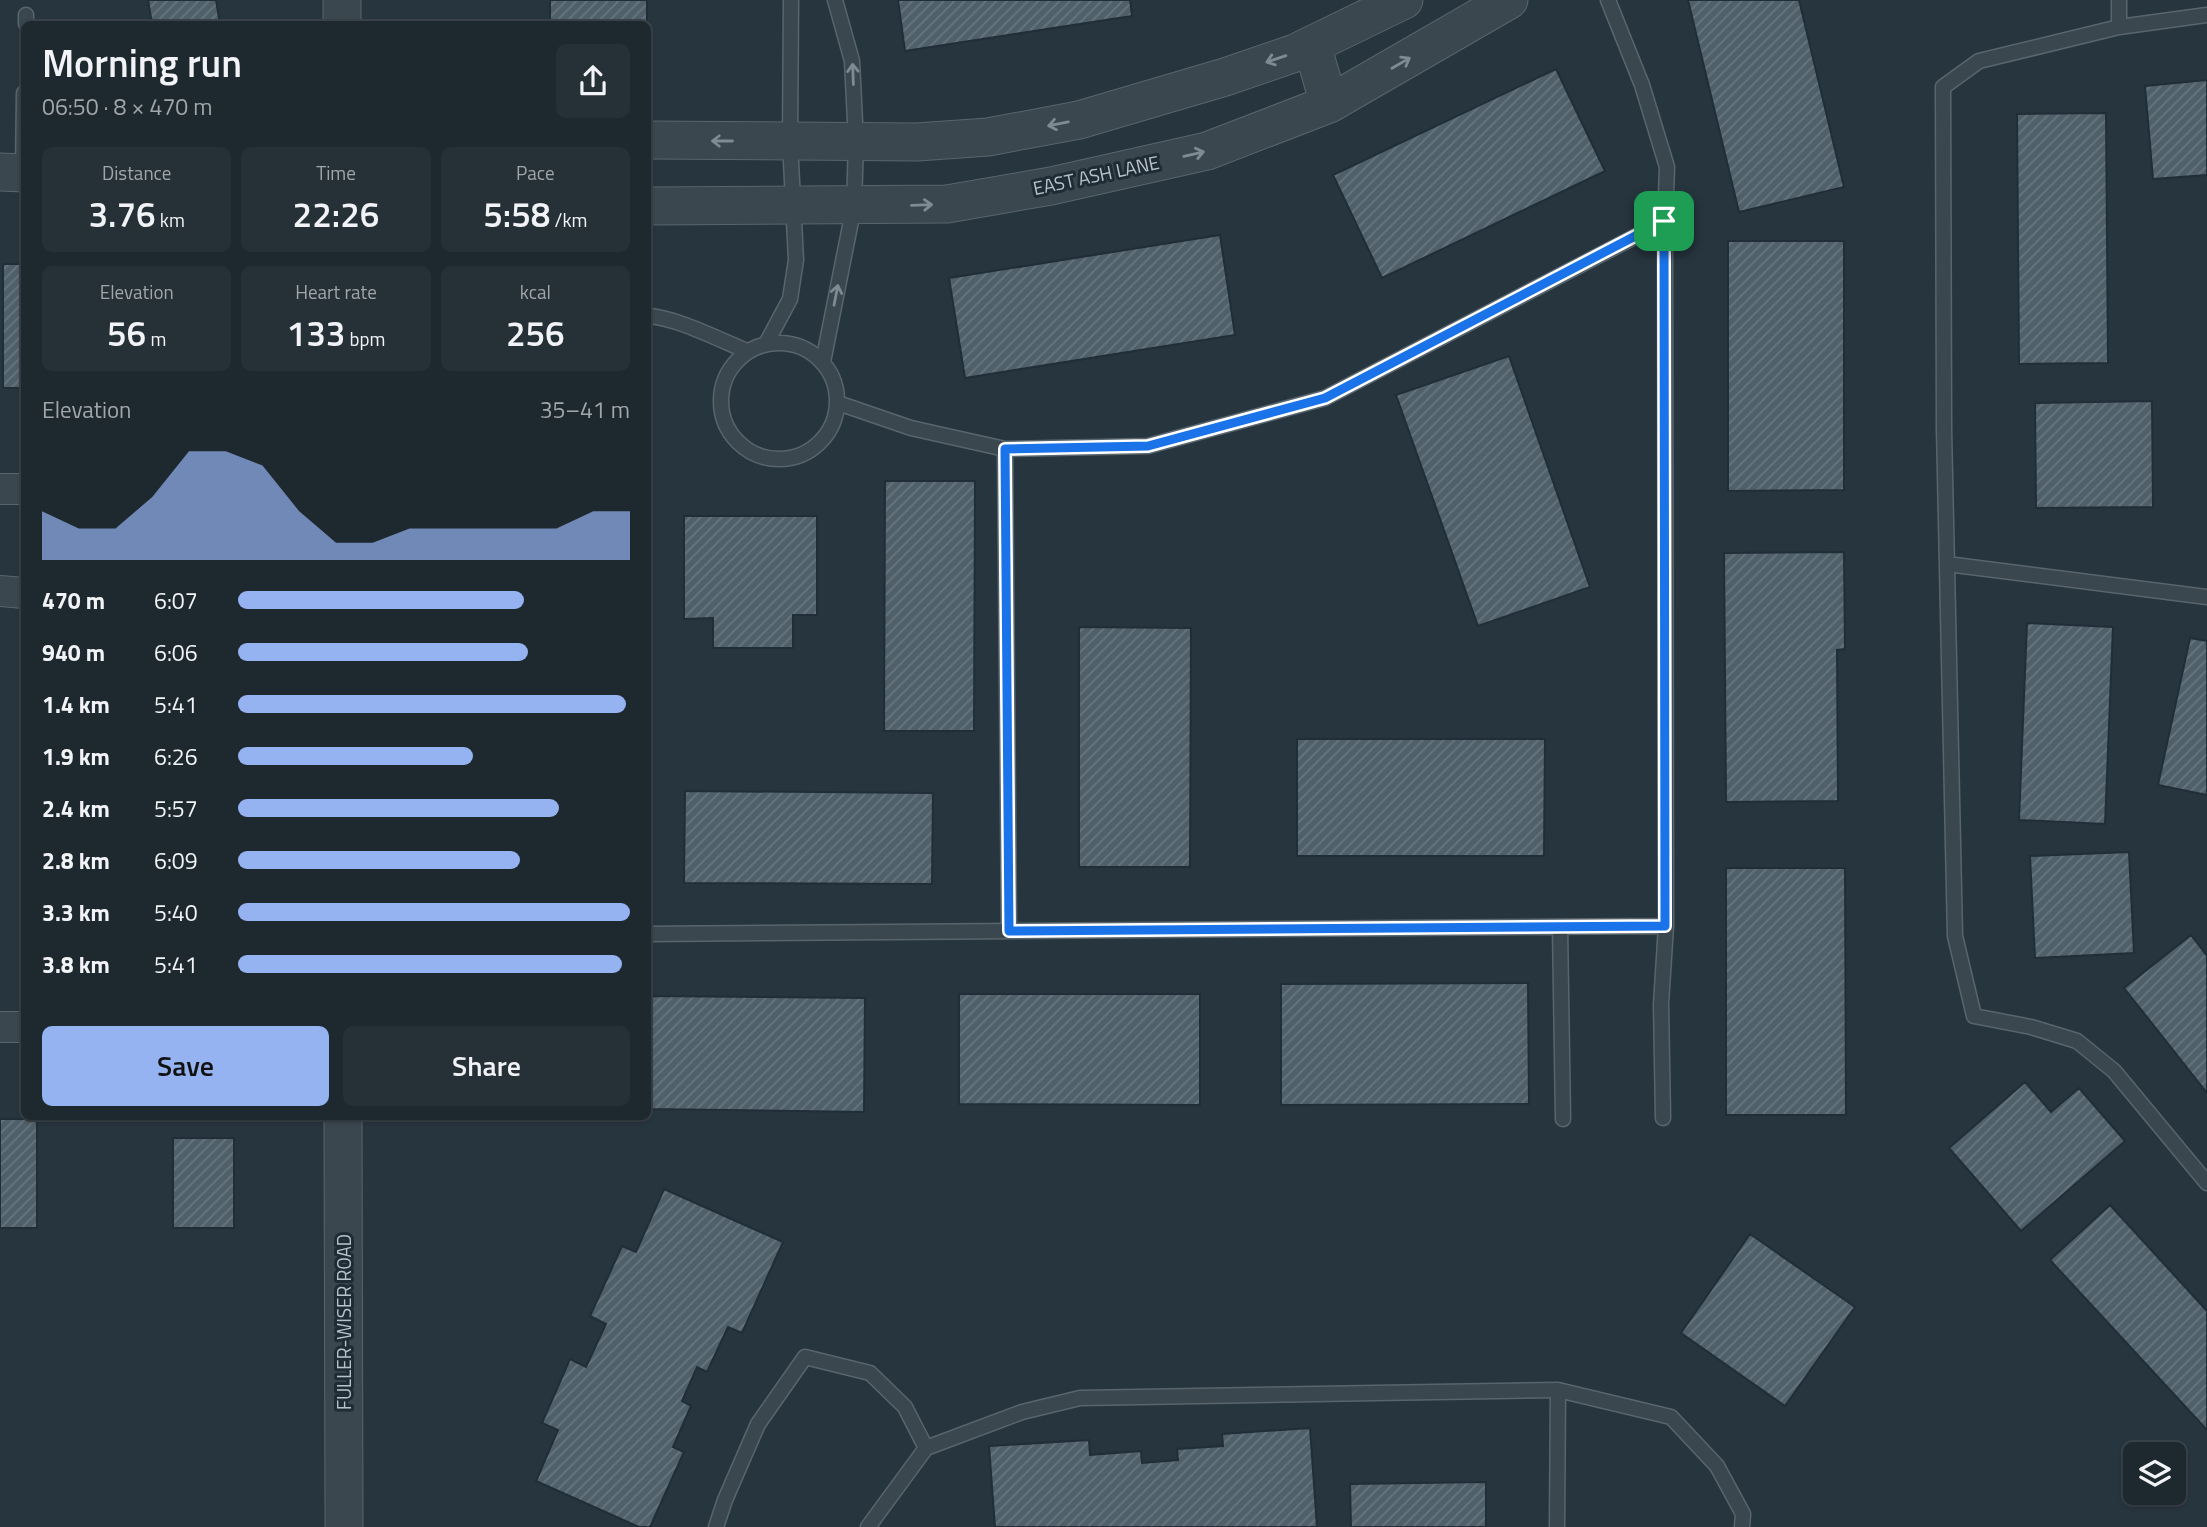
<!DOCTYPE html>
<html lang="en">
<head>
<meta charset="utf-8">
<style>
  body { margin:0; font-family:"Titillium Web",sans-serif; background:#253037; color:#f1f3f6; height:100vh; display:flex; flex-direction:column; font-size:26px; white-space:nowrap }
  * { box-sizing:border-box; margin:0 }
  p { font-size:23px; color:#a0a6aa }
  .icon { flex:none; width:38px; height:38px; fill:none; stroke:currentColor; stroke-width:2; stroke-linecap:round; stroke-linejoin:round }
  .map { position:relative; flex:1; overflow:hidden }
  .sheet { position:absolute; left:21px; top:21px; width:630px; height:1099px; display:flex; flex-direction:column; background:#1d282f; border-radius:10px; box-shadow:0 2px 5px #0004,0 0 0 2px #3b444b }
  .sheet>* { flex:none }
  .tools { position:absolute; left:2123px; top:1442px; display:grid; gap:14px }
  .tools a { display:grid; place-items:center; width:63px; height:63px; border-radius:10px; background:#1d282f; box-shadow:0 2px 5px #0004,0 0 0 2px #3b444b; font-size:35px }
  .pin { position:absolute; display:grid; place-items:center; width:60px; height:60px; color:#fff; margin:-30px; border-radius:14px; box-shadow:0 4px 10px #0006 }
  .round { display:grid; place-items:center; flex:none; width:74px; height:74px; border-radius:10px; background:#253037 }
  .headline { display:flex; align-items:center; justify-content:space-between; height:119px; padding:0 21px }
  h1 { font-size:38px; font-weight:600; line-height:52px }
  .figures { display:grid; grid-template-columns:repeat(3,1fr); gap:10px; height:119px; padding:7px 21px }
  .figures div { display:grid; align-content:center; border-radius:10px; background:#253037; text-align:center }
  .figures b { font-size:35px; font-weight:600 }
  .figures small { font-size:19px; font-weight:400 }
  .figures p { font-size:19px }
  .chart { height:196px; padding:14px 21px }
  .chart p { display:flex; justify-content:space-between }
  .chart svg { width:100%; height:126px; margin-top:7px; fill:#95b2f1; opacity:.7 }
  .primary-button { display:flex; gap:14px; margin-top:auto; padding:14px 21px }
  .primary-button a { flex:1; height:80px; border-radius:10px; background:#95b2f1; color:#111; font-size:28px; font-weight:600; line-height:80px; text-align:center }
  .primary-button a+a { background:#253037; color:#f1f3f6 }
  ul { padding:0 21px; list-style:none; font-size:23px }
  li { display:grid; grid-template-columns:112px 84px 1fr; align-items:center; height:52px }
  li i { height:18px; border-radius:9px; background:#95b2f1 }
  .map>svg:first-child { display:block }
  .building { fill:url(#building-hatch); stroke:#222e37; stroke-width:2 }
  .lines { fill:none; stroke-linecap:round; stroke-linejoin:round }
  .service-casing { stroke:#59656d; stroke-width:17 }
  .minor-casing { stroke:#59656d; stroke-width:32 }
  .tertiary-casing { stroke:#59656d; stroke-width:39 }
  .service { stroke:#3b474f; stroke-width:14 }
  .minor { stroke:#3b474f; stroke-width:30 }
  .tertiary { stroke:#3b474f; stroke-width:37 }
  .oneway { stroke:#7f8b93 }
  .route-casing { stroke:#fff; stroke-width:14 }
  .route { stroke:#1a73e8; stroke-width:9 }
  .labels { text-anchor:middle; stroke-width:6; stroke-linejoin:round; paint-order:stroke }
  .street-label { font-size:19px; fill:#b7c2ca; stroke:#202c35 }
</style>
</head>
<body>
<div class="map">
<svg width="2207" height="1527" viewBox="0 0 2207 1527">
  <defs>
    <pattern id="building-hatch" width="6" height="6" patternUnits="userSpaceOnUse" patternTransform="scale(1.75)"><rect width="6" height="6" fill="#50606a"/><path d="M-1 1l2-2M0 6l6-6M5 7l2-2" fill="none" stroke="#67757e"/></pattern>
  </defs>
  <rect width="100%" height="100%" fill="#27353f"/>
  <!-- building -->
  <path class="building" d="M148,0H216L220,24H152Z
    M550,0H647V24H550Z
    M898,0H1130L1132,16L905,51Z
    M1688,0H1799L1844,187L1739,212Z
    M1556,69L1605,171L1382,278L1333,175Z
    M2207,80V175L2153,179L2145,86Z
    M2106,113L2108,363L2019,364L2017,114Z
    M1220,235L1235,335L965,378L949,278Z
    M1728,241H1844V490L1728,491Z
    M3,264H24V388H3Z
    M1509,356L1590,587L1478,626L1396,395Z
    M2152,401L2153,507L2036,508L2035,403Z
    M885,481H975L974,731H884Z
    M684,516H817V615H793V648H713V618L684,619Z
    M1844,552L1845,649L1837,650L1838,801L1726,802L1724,553Z
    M2027,623L2113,627L2105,824L2019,820Z
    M1079,627L1191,628L1190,867H1079Z
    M2190,638L2207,641V795L2158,785Z
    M1297,739H1545L1544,856H1297Z
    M685,791L933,793L932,884L684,883Z
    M2129,852L2134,953L2035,958L2030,856Z
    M1726,868H1845L1846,1115H1726Z
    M2191,935L2207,956V1093L2124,988Z
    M1528,983L1529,1104L1281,1105V984Z
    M959,994H1200V1105L959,1104Z
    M648,996L865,998L864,1112L648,1109Z
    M2025,1082L2051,1112L2079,1088L2125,1141L2021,1231L1949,1148Z
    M0,1119H37V1228H0Z
    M173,1138H234V1228H173Z
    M664,1189L783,1242L742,1333L728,1327L707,1372L697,1367L682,1401L691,1406L673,1447L684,1452L650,1527H639L536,1481L558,1430L542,1423L570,1359L586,1367L606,1324L590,1316L622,1246L636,1252Z
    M2110,1205L2207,1311V1430L2050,1260Z
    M1750,1234L1855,1307L1785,1406L1681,1333Z
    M1310,1428L1317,1527H995L989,1446L1089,1440L1090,1455L1141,1451L1142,1463L1178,1460L1177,1449L1223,1446L1222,1434Z
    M1486,1482V1527H1351L1350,1484Z"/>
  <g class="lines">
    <defs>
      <path id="service" d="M2119,0V27L1979,61L1943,87L1944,429L1955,936L1974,1016L2031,1027L2077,1041L2114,1071L2207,1183
        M26,24V15
        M2119,27L2207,15
        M23,171L24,93
        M648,316C675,317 720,340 747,351
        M721 401a58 58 0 1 1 116 0a58 58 0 1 1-116 0Z
        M766,344L790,299L796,260L790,142L791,0
        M823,362L854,206L856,142L852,61L835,0
        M838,403L911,428L1005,449L1148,446L1325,398L1665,221
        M1005,449L1009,931
        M1947,564L2207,597
        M1560,927L1563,1119
        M648,934L1666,926L1665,221L1667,167L1642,85L1608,0
        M1663,1118L1661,1004L1666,926
        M716,1527L725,1500L758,1424L805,1357L870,1373L905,1407L926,1448
        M868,1527L926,1448L1022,1412L1080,1398L1558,1390L1671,1417L1717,1466L1743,1514L1742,1527
        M1557,1527L1558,1390"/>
      <path id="minor" d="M0,489H24
        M0,591L24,593
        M0,1027H24"/>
      <path id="tertiary" d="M342,0V24
        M1312,45L1329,104
        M648,140L917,142L988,137L1079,120L1225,77L1295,53L1404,0
        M0,172L24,173
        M648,206L947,204L1051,186L1207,151L1329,104L1509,0
        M343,1116L344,1527"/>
    </defs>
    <!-- service casing -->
    <use href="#service" class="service-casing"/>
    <!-- minor casing -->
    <use href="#minor" class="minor-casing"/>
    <!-- tertiary casing -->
    <use href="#tertiary" class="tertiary-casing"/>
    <!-- service -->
    <use href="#service" class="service"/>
    <!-- minor -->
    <use href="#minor" class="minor"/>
    <!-- tertiary -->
    <use href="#tertiary" class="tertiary"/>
  </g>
  <!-- one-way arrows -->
  <defs><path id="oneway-shaft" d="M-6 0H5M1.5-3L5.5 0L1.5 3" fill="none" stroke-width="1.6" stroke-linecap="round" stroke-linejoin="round" transform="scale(1.75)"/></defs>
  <g class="oneway">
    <use href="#oneway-shaft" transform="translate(1276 59) rotate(161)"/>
    <use href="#oneway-shaft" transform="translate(1401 63) rotate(-30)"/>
    <use href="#oneway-shaft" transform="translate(853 74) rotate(-92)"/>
    <use href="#oneway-shaft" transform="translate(1058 124) rotate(169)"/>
    <use href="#oneway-shaft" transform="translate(722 141) rotate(-180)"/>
    <use href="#oneway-shaft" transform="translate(1194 154) rotate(-13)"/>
    <use href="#oneway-shaft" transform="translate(922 205) rotate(-2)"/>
    <use href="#oneway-shaft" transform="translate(836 295) rotate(-79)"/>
  </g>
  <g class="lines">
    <defs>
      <path id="route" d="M1664,221L1665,926L1009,931L1005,449L1148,446L1325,398Z"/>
    </defs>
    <!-- route casing -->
    <use href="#route" class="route-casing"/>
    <!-- route -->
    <use href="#route" class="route"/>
  </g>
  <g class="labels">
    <!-- street labels -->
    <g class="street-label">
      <text transform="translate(1096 175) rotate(-12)" y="7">EAST ASH LANE</text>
      <text transform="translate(344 1322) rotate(-90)" y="7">FULLER-WISER ROAD</text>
    </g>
  </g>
</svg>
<div class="tools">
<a><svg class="icon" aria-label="layers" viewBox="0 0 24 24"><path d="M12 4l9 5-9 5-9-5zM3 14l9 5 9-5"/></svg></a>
</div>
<div class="pin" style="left:1664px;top:221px;background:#1e9e55"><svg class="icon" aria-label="arrive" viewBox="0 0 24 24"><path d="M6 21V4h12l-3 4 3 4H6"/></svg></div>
<section class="sheet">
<div class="headline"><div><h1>Morning run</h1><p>06:50 · 8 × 470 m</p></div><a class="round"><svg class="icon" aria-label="share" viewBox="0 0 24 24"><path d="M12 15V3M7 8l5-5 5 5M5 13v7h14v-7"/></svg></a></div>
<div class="figures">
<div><p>Distance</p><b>3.76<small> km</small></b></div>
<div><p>Time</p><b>22:26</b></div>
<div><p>Pace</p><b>5:58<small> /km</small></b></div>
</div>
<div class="figures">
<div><p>Elevation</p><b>56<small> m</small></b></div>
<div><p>Heart rate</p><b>133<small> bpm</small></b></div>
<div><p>kcal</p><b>256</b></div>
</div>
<div class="chart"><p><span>Elevation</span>35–41 m</p>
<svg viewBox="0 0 160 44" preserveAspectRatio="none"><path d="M0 44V27L10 33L20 33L30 22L40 6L50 6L60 11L70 27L80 38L90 38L100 33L110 33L120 33L130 33L140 33L150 27L160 27V44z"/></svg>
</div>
<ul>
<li><b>470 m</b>6:07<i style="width:73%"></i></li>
<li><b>940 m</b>6:06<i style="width:74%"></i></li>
<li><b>1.4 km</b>5:41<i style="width:99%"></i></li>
<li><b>1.9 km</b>6:26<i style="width:60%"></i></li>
<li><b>2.4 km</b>5:57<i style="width:82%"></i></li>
<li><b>2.8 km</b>6:09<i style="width:72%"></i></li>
<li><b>3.3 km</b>5:40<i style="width:100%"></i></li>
<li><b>3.8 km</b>5:41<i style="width:98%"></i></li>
</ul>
<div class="primary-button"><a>Save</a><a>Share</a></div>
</section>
</div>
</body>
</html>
